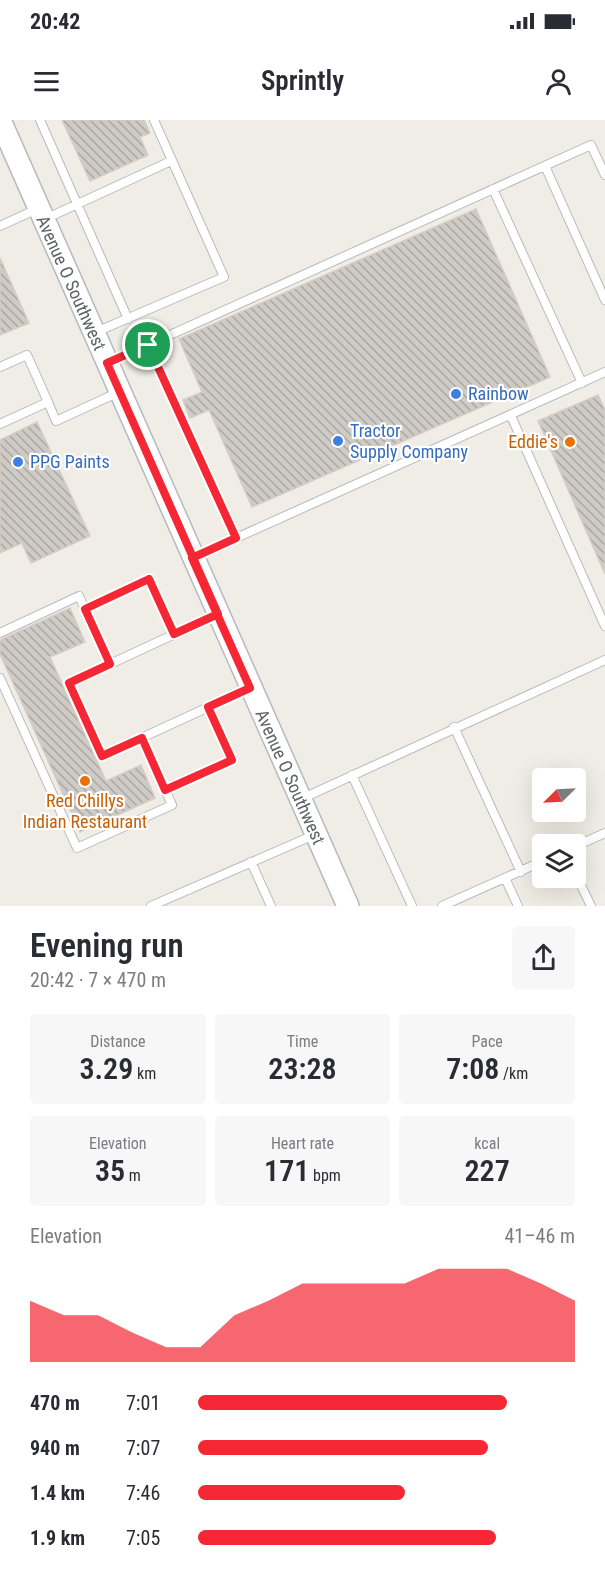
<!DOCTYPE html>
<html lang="en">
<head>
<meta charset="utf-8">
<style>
  body { margin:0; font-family:"Roboto Condensed",sans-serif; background:#f7f7f7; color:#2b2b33; height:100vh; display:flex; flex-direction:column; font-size:22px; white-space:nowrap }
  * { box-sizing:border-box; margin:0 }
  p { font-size:20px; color:#7c7c81 }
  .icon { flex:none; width:33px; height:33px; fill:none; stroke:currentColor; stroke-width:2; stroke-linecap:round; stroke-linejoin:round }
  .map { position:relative; height:786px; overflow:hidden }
  .side { display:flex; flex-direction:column; background:#fff; flex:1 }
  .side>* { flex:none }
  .needle { width:39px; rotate:246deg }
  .fabs { position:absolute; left:532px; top:648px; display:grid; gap:12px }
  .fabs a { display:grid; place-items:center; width:54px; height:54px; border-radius:6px; background:#fff; box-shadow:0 6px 24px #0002; font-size:30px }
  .pin { position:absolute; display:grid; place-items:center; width:51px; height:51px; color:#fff; margin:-26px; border:3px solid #fff; border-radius:50%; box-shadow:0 2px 6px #0007 }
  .round { display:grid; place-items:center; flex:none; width:63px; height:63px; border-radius:6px; background:#f7f7f7 }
  .summary { display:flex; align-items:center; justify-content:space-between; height:102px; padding:0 30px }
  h1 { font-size:33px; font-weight:600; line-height:45px }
  .metrics { display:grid; grid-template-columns:repeat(3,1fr); gap:9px; height:102px; padding:6px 30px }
  .metrics div { display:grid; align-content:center; border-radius:6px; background:#f7f7f7; text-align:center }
  .metrics b { font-size:30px; font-weight:600 }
  .metrics small { font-size:16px; font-weight:400 }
  .metrics p { font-size:16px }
  .chart { height:168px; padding:12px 30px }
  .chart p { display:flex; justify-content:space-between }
  .chart svg { width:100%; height:108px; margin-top:6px; fill:#f52734; opacity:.7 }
  ul { padding:0 30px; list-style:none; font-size:20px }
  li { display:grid; grid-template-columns:96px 72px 1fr; align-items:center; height:45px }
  li i { height:15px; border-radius:8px; background:#f52734 }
  .status { display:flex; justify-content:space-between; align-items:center; height:42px; padding:0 30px; background:#fff; direction:ltr }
  .status svg { height:16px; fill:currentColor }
  header { display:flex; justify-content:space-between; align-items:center; height:78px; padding:0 30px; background:#fff; font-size:27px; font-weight:600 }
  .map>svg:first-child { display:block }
  .building { fill:url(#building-back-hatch); stroke:#d6cdc3; stroke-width:1.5 }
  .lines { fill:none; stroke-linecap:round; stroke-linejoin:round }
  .lane-casing { stroke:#b6b9bd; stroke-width:10 }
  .secondary-casing { stroke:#b4babe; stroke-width:24 }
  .lane { stroke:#fff; stroke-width:8 }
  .secondary { stroke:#fff; stroke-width:21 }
  .route-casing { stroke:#fff; stroke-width:12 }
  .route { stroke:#f52734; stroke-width:8 }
  .shop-dot { fill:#3f7fe0; stroke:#fff; stroke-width:2 }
  .food-dot { fill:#e8710a; stroke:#fff; stroke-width:2 }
  .labels { text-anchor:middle; stroke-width:4.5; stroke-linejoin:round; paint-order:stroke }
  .street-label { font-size:18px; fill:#5d6367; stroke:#fff }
  .shop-label { font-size:18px; fill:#366cbe; stroke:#fff; text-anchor:start }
  .food-label { font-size:18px; fill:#c56008; stroke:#fff; text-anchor:end }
</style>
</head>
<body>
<div class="status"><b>20:42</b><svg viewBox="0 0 49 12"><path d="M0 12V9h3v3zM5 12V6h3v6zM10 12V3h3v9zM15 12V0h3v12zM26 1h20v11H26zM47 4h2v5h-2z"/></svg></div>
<header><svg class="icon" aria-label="menu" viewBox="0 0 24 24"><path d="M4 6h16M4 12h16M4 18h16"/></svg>Sprintly<svg class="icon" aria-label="person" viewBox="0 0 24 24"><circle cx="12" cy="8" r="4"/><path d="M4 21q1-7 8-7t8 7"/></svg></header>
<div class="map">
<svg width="605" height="786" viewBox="0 0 605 786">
  <defs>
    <pattern id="building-back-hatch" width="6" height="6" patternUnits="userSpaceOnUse" patternTransform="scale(1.5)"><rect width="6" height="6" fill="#cecac5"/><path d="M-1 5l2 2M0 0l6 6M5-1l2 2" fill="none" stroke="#aaa8a4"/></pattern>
  </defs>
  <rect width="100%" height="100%" fill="#f0ede6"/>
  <!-- building -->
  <path class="building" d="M62,0H144L150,13L140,17L148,35L90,61Z
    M476,89L550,257L252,387L209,290L190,298L183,280L202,272L179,219Z
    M0,138L29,203L0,215Z
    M598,275L605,290V454L538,301Z
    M37,302L90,416L31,443L22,423L0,433V320Z
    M70,488L85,522L50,537L106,661L141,645L155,678L80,712L0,534V520Z"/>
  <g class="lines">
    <defs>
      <path id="lane" d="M40,0L128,199
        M545,46L605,180
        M493,69L582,263
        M45,99L171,41
        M0,106L37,89
        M96,212L224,157L154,0
        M148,225L236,418
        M108,243L591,25L605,55
        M0,247L27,235L48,282
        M511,296L605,506
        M0,304L48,282L56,301L119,272
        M194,437L605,252
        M85,489L149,459L174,514
        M218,494L69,563L102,636L250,568
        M0,513L79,476L110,544
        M0,558L77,728L172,685L142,618
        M454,607L521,752
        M352,655L412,786
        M165,670L232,640L208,587
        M301,679L605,540
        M576,726L605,713
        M251,742L271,786
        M576,755L591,786
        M505,758L518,786
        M151,786L314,715
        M442,786L543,741"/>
      <path id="secondary" d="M0,0L348,786"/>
    </defs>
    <!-- lane casing -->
    <use href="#lane" class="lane-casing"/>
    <!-- secondary casing -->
    <use href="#secondary" class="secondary-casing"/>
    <!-- lane -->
    <use href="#lane" class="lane"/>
    <!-- secondary -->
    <use href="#secondary" class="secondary"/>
  </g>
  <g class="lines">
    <defs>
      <path id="route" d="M148,225L107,243L218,494L174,514L149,459L85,489L110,544L69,563L102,636L142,618L165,670L232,640L208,587L250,568L192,438L236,418L148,225"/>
    </defs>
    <!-- route casing -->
    <use href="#route" class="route-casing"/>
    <!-- route -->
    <use href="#route" class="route"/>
  </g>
  <!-- markers -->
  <g class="shop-dot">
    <circle cx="456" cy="274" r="6"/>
    <circle cx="338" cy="321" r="6"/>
    <circle cx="18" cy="342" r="6"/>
  </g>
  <g class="food-dot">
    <circle cx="570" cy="322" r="6"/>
    <circle cx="85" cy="661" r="6"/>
  </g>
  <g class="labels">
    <!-- street labels -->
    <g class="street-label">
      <text transform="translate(71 163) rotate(66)" y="6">Avenue O Southwest</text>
      <text transform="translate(290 657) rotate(66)" y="6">Avenue O Southwest</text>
    </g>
    <!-- shop labels -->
    <g class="shop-label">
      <text x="468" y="280">Rainbow</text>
      <text x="350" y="317">Tractor<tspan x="350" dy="21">Supply Company</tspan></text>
      <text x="30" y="348">PPG Paints</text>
    </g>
    <!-- food labels -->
    <g class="food-label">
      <text x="558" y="328">Eddie's</text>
      <text x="85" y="687" text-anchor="middle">Red Chillys<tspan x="85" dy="21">Indian Restaurant</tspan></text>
    </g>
  </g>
</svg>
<div class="fabs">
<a><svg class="needle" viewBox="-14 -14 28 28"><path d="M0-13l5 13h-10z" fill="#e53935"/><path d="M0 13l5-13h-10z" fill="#7c7c81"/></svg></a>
<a><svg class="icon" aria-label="layers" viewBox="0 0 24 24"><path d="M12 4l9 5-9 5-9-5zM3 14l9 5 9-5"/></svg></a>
</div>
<div class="pin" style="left:148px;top:225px;background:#1e9e55"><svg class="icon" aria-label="arrive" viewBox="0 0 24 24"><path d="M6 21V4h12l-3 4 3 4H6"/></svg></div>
</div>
<section class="side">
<div class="summary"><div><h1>Evening run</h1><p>20:42 · 7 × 470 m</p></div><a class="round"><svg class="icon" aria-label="share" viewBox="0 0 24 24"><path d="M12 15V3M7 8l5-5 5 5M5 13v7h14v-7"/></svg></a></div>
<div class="metrics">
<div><p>Distance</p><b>3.29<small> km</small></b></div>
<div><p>Time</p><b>23:28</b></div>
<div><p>Pace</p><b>7:08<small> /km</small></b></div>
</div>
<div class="metrics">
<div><p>Elevation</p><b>35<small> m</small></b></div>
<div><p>Heart rate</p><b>171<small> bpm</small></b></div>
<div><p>kcal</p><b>227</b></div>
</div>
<div class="chart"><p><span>Elevation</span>41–46 m</p>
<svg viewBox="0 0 160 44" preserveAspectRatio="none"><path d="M0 44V19L10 25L20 25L30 32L40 38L50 38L60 25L70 19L80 12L90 12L100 12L110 12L120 6L130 6L140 6L150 12L160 19V44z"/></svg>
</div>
<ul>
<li><b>470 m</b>7:01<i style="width:82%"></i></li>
<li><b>940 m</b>7:07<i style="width:77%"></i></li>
<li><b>1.4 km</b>7:46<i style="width:55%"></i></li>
<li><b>1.9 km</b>7:05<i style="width:79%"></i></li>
</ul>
</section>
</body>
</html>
